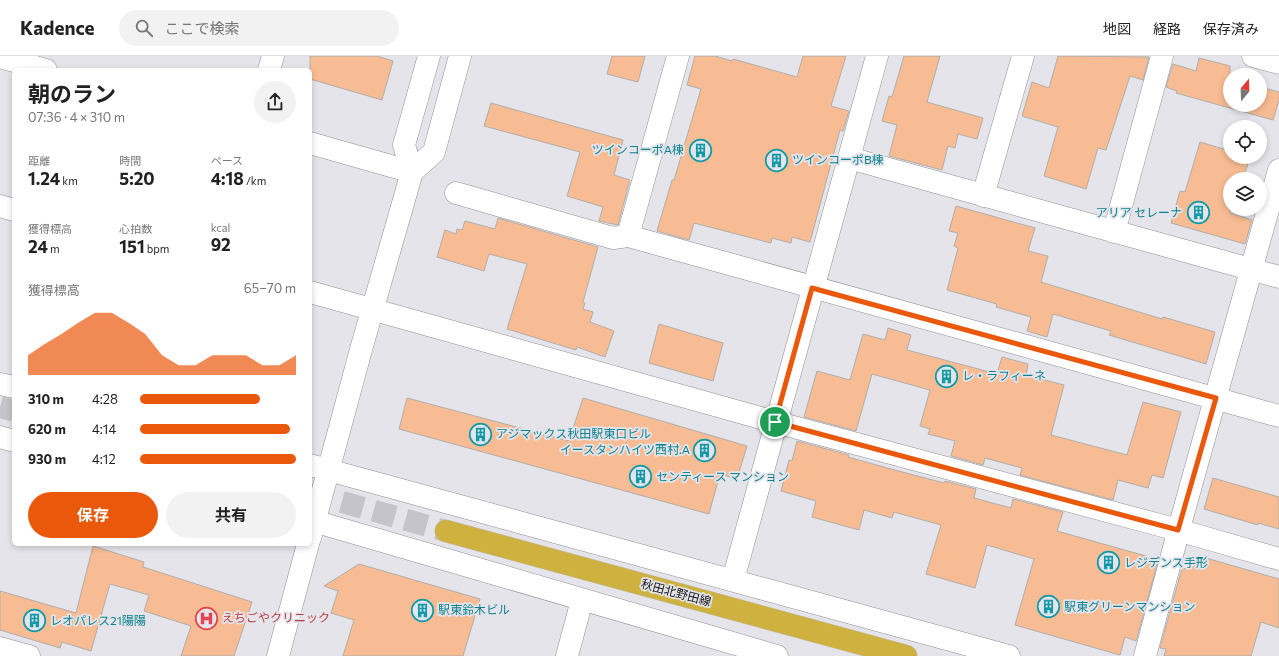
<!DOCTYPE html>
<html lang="ja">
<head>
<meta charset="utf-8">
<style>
  body { margin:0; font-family:Commissioner,"Noto Sans JP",sans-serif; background:#f2f2f2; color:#222; height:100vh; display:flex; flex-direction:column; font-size:15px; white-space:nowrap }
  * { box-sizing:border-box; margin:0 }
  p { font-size:13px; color:#767676 }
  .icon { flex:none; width:22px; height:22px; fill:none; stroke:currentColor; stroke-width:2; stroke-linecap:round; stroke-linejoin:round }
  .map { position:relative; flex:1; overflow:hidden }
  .details { position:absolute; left:12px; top:12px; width:300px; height:478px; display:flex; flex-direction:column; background:#fff; border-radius:6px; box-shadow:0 2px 6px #0003 }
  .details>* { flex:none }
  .needle { width:26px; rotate:19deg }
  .controls { position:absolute; left:1223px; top:12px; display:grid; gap:8px }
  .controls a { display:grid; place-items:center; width:44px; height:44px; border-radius:50%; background:#fff; box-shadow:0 2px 6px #0003; font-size:20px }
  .pin { position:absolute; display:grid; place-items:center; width:34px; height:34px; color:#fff; margin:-17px; border:2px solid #fff; border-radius:50%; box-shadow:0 1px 4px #0007 }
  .round { display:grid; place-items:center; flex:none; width:42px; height:42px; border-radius:21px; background:#f2f2f2 }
  .overview { display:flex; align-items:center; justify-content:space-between; height:68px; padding:0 16px }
  h1 { font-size:22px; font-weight:700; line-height:30px }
  .figures { display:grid; grid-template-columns:repeat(3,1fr); gap:6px; height:68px; padding:4px 16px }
  .figures div { display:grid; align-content:center }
  .figures b { font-size:17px; font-weight:700 }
  .figures small { font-size:11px; font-weight:400 }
  .figures p { font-size:11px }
  .chart { height:112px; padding:8px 16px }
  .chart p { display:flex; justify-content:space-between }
  .chart svg { width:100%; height:72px; margin-top:4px; fill:#ea580c; opacity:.7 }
  .cta { display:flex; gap:8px; margin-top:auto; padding:8px 16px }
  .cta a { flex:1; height:46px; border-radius:24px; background:#ea580c; color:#fff; font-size:16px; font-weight:700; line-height:46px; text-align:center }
  .cta a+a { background:#f2f2f2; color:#222 }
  ul { padding:0 16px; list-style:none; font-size:13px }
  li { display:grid; grid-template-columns:64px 48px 1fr; align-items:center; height:30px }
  li i { height:10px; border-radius:5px; background:#ea580c }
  header { display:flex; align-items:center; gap:24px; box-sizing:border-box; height:56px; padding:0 20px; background:#fff; border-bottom:1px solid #e0e0e0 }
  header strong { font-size:19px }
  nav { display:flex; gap:22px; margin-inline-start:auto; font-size:14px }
  .search { width:280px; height:36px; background:#f2f2f2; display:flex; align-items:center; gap:10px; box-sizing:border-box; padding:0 14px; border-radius:22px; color:#767676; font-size:15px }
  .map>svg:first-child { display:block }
  .building { fill:#f7bc93; stroke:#b2ada9 }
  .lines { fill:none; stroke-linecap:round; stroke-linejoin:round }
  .highway-tunnel { stroke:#c4c4ca; stroke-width:22; stroke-dasharray:22 11; stroke-linecap:butt }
  .minor-casing { stroke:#909096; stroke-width:23 }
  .highway-casing { stroke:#c1c1c2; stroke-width:23 }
  .minor { stroke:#fff; stroke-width:22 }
  .highway { stroke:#ceb13f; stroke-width:22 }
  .route-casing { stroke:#fff; stroke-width:8 }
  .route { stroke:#ea580c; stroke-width:5 }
  .labels { text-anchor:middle; stroke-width:3.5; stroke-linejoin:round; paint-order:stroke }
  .culture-label { font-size:12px; fill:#0d838f; stroke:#e4e4ea; text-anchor:start }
  .street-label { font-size:12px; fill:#121214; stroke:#e4e4ea }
  .health-label { font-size:12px; fill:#be3a42; stroke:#e4e4ea; text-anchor:start }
</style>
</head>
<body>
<header>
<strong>Kadence</strong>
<div class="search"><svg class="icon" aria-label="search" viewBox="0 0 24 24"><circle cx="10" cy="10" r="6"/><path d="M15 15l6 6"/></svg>ここで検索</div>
<nav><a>地図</a><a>経路</a><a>保存済み</a></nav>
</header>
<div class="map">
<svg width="1279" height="600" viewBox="0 0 1279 600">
  <rect width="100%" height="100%" fill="#e4e4ea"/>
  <!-- building -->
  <path class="building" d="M310,0H377L393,5L382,44L310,23Z
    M612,0H645L638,26L607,18Z
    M695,0H715L732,5L733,3L797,21L803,0H846L831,50L849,55L843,75L840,74L810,186L792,181L791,187L772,182L771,187L694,167L689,184L657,175L672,124H674L701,33L687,29Z
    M904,0H940L927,46L983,62L977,83L958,78L955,92L948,90L942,114L889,100L897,69L882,65L889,40L892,41Z
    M1058,0L1149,1L1143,24L1130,20L1106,94L1098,92L1086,133L1044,120L1058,71L1022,60L1032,26L1049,32Z
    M1199,2L1230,10V49H1260V31L1279,36V44L1273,64L1176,37L1177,35L1166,31L1173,8L1196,15Z
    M491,47L623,84L614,119L630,124L618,169L599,165L603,151L567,140L580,96L484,70Z
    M1200,86L1230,95V101H1250L1243,123H1230V157L1252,164L1245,188L1171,167L1180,135L1185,136Z
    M956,150L1035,172L1028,195L1048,200L1041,226L1162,263L1163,261L1215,276L1206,308L1109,279L1111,275L1053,258L1047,281L1027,275L1031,261L996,251L997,248L947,234L958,192L954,190L958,177L949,175Z
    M498,162L598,191L583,246L585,247L583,253L593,256L590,266L614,275L605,301L577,291L576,294L507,273L527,208L489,198L484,215L437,201L445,174L456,178L457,173L462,174L465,165L495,173Z
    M659,268L723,287L713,325L649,307Z
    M888,272L911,279L907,294L997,318L1002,301L1028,308L1026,319L1064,329L1051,379L1127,399L1143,346L1181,356L1163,422L1152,419L1148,432L1118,424L1113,444L1020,419L1022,412L985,402L983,409L951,400L955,385L928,378L930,373L920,370L930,334L872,318L856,375L804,361L817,315L850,324L863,278L885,284Z
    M407,342L569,385L583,342L747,390L737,423L720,418L709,458L399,373Z
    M797,385L849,399L848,401L891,413L944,427L945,425L976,433L974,442L1011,452L1013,443L1063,456L1057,475L1146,500L1145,501L1158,505L1136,585L1125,581L1120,599L1015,569L1034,503L987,489L975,532L926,518L941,469L894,456L892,462L864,454L859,474L812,461L816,445L781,435L789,404L792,405Z
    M1213,422L1279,441V473L1258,467V469L1204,453Z
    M93,490L144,506L143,511L252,546L234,600H181L191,570L144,555L149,539L110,528L91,595L62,586L60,592L0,574V535L76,557Z
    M1199,500L1279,523V572L1261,566L1251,600H1164L1166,593L1160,592L1182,512L1186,513L1189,505L1193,507L1194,503L1198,504Z
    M359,508L480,543L463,600H343L354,564L331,557L338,535L324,530Z"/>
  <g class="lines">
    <!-- highway-tunnel -->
    <path class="highway-tunnel" d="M0,351L14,355
      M310,437L446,475"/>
    <defs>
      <path id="minor" d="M678,0L628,180L1279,360
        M1253,0L1279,7
        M0,1L46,14
        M269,14L273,0
        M310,87L412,116
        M849,102L1279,221
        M412,116L404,89L429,0
        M456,137L613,182L628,180
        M983,140L1023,0
        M0,150L14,154
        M1114,176L1162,0
        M310,236L775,366L1178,474L1279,503
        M0,328L14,331
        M0,381L14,385
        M310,409L1009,600
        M310,464L777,600
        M310,482L362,290L412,116L434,96L460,0
        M733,524L877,0
        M0,592L29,600
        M278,600L308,488
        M567,600L582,544
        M1145,600L1183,458L1279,114"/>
      <path id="highway" d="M446,475L906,600"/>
    </defs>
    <!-- minor casing -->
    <use href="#minor" class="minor-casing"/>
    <!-- highway casing -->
    <use href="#highway" class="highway-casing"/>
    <!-- minor -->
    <use href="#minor" class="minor"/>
    <!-- highway -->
    <use href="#highway" class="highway"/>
  </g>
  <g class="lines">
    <defs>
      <path id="route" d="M812,232L1216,342L1178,474L775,366Z"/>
    </defs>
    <!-- route casing -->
    <use href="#route" class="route-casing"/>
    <!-- route -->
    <use href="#route" class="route"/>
  </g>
  <!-- icons -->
  <defs>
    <symbol id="building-ring" viewBox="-11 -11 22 22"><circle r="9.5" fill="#e4e4ea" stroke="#0f9aa8" stroke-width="1.5"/><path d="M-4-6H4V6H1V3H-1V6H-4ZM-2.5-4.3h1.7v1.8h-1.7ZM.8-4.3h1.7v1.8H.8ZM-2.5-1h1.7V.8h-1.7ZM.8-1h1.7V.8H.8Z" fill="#0f9aa8"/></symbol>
    <symbol id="hospital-ring" viewBox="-11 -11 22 22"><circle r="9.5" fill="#e4e4ea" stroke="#e0444e" stroke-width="1.5"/><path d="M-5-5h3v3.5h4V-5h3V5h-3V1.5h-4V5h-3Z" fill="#e0444e"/></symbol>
  </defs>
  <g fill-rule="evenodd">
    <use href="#building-ring" x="688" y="82" width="25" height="25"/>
    <use href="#building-ring" x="764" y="92" width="25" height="25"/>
    <use href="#building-ring" x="1186" y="144" width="25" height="25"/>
    <use href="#building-ring" x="934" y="308" width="25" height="25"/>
    <use href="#building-ring" x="468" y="366" width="25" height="25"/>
    <use href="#building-ring" x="692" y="382" width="25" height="25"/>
    <use href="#building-ring" x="628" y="408" width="25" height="25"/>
    <use href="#building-ring" x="1096" y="494" width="25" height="25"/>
    <use href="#building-ring" x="1036" y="538" width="25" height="25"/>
    <use href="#building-ring" x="410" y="542" width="25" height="25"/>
    <use href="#hospital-ring" x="194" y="550" width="25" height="25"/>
    <use href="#building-ring" x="22" y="552" width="25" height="25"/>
  </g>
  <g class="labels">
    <!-- culture labels -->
    <g class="culture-label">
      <text x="684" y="98" text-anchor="end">ツインコーポA棟</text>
      <text x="792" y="108">ツインコーポB棟</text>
      <text x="1182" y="161" text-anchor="end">アリア セレーナ</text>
      <text x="962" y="324">レ・ラフィーネ</text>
      <text x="496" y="382">アジマックス秋田駅東口ビル</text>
      <text x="690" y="398" text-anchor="end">イースタンハイツ西村.A</text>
      <text x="656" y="425">センティース マンション</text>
      <text x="1124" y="511">レジデンス手形</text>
      <text x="1064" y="555">駅東グリーンマンション</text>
      <text x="438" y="558">駅東鈴木ビル</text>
      <text x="50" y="569">レオパレス21陽陽</text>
    </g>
    <!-- street labels -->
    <g class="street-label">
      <text transform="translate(676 537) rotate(15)" y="4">秋田北野田線</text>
    </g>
    <!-- health labels -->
    <g class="health-label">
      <text x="222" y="566">えちごやクリニック</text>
    </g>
  </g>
</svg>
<div class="controls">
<a><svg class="needle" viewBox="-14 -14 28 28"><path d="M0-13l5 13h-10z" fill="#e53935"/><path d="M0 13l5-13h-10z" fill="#767676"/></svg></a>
<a><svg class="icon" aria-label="locate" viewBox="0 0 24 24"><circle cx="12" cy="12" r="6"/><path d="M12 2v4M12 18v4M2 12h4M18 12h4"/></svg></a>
<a><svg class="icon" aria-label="layers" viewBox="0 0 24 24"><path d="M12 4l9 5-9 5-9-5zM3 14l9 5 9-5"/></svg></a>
</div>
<div class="pin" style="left:775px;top:366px;background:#1e9e55"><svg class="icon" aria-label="arrive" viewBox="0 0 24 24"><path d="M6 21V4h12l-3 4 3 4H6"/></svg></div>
<section class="details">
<div class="overview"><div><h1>朝のラン</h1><p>07:36 · 4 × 310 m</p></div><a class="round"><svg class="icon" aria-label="share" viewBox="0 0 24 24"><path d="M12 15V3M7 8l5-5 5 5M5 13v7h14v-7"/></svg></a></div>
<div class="figures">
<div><p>距離</p><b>1.24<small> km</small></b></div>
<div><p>時間</p><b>5:20</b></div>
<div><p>ペース</p><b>4:18<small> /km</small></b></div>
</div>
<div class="figures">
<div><p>獲得標高</p><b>24<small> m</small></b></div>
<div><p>心拍数</p><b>151<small> bpm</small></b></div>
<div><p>kcal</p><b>92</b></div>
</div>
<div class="chart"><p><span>獲得標高</span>65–70 m</p>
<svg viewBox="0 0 160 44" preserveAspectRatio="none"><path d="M0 44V32L10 25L20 19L30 12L40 6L50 6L60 12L70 19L80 32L90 38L100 38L110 32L120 32L130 32L140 38L150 38L160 32V44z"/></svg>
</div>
<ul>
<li><b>310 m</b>4:28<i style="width:77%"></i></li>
<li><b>620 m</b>4:14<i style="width:96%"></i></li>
<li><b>930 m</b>4:12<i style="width:100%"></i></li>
</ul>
<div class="cta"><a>保存</a><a>共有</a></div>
</section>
</div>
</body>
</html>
